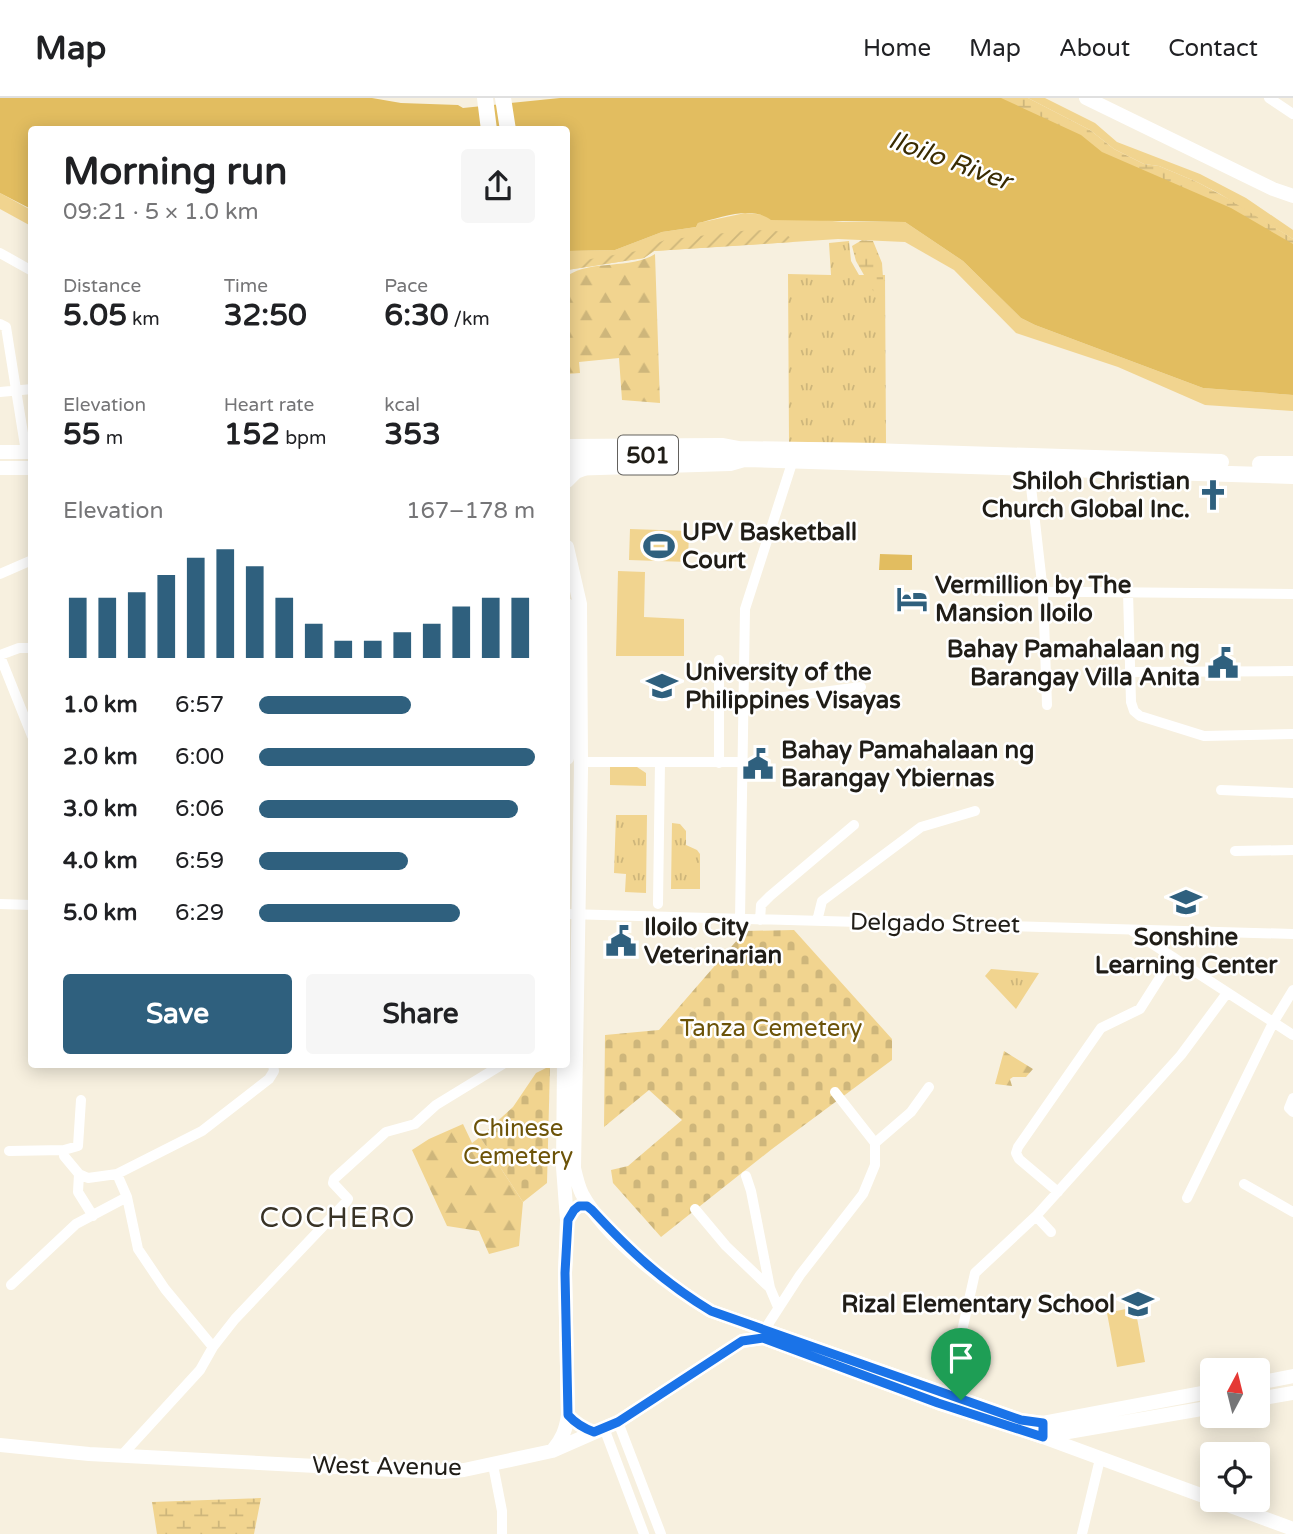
<!DOCTYPE html>
<html lang="en">
<head>
<meta charset="utf-8">
<style>
  body { margin:0; font-family:"Varela Round",sans-serif; background:#f6f6f6; color:#202124; height:100vh; display:flex; flex-direction:column; font-size:26px; white-space:nowrap }
  * { box-sizing:border-box; margin:0 }
  p { font-size:23px; color:#757577 }
  .icon { flex:none; width:38px; height:38px; fill:none; stroke:currentColor; stroke-width:2; stroke-linecap:round; stroke-linejoin:round }
  .map { position:relative; flex:1; overflow:hidden }
  .drawer { position:absolute; left:28px; top:28px; width:542px; height:942px; display:flex; flex-direction:column; background:#fff; border-radius:7px; box-shadow:0 4px 18px #0003 }
  .drawer>* { flex:none }
  .needle { width:46px; rotate:7deg }
  .buttons { position:absolute; left:1200px; top:1260px; display:grid; gap:14px }
  .buttons a { display:grid; place-items:center; width:70px; height:70px; border-radius:7px; background:#fff; box-shadow:0 4px 18px #0003; font-size:35px }
  .pin { position:absolute; display:grid; place-items:center; width:60px; height:60px; color:#fff; margin:-72px -30px; border-radius:50% 50% 50% 0; rotate:-45deg; box-shadow:0 0 7px #0007 }
  .pin .icon { rotate:45deg }
  .round { display:grid; place-items:center; flex:none; width:74px; height:74px; border-radius:7px; background:#f6f6f6 }
  .overview { display:flex; align-items:center; justify-content:space-between; height:119px; padding:0 35px }
  h1 { font-size:38px; font-weight:700; line-height:52px }
  .metrics { display:grid; grid-template-columns:repeat(3,1fr); gap:10px; height:119px; padding:7px 35px }
  .metrics div { display:grid; align-content:center }
  .metrics b { font-size:30px; font-weight:700 }
  .metrics small { font-size:19px; font-weight:400 }
  .metrics p { font-size:19px }
  .chart { height:196px; padding:14px 35px }
  .chart p { display:flex; justify-content:space-between }
  .chart svg { width:100%; height:126px; margin-top:7px; stroke:#2f607e; stroke-width:6 }
  .button { display:flex; gap:14px; margin-top:auto; padding:14px 35px }
  .button a { flex:1; height:80px; border-radius:7px; background:#2f607e; color:#fff; font-size:28px; font-weight:700; line-height:80px; text-align:center }
  .button a+a { background:#f6f6f6; color:#202124 }
  ul { padding:0 35px; list-style:none; font-size:23px }
  li { display:grid; grid-template-columns:112px 84px 1fr; align-items:center; height:52px }
  li i { height:18px; border-radius:9px; background:#2f607e }
  header { display:flex; align-items:center; gap:42px; box-sizing:border-box; height:98px; padding:0 35px; background:#fff; border-bottom:2px solid #e0e0e0 }
  header strong { font-size:33px }
  nav { display:flex; gap:38px; margin-inline-start:auto; font-size:24px }
  .map>svg:first-child { display:block }
  .grass { fill:url(#grass-tufts) }
  .forest { fill:url(#forest-firs) }
  .wetland { fill:url(#wetland-marsh) }
  .cemetery { fill:url(#cemetery-stones) }
  .park { fill:#f1d48f }
  .garden { fill:url(#garden-furrows) }
  .water { fill:#e2bd60 }
  .lines { fill:none; stroke-linecap:round; stroke-linejoin:round }
  .minor { stroke:#fff; stroke-width:10 }
  .major { stroke:#fff; stroke-width:14 }
  .highway { stroke:#fff; stroke-width:16 }
  .route-casing { stroke:#fff; stroke-width:14 }
  .route { stroke:#1a73e8; stroke-width:9 }
  .labels { text-anchor:middle; stroke-width:5; stroke-linejoin:round; paint-order:stroke }
  .shield { fill:#fff; stroke:#63615d; stroke-width:2 }
  .shield-label { font-size:23px; font-weight:bold; fill:#201d17 }
  .poi-label { font-size:24px; font-weight:bold; fill:#201d17; stroke:#fff; text-anchor:start }
  .street-label { font-size:24px; fill:#201d17; stroke:#fff }
  .park-label { font-size:24px; fill:#6c5308; stroke:#fff }
  .water-label { font-size:26px; font-style:italic; fill:#3a2b01; stroke:#fff }
  .quarter-label { font-size:28px; letter-spacing:2px; fill:#393326; stroke:#fff }
</style>
</head>
<body>
<header>
<strong>Map</strong>
<nav><a>Home</a><a>Map</a><a>About</a><a>Contact</a></nav>
</header>
<div class="map">
<svg width="1293" height="1436" viewBox="0 0 1293 1436">
  <defs>
    <pattern id="grass-tufts" width="24" height="20" patternUnits="userSpaceOnUse" patternTransform="scale(1.75)"><rect width="24" height="20" fill="#f1d48f"/><path d="M3 7l-1-3M5 7V3M7 7l1-3M15 17l-1-3M17 17v-4M19 17l1-3" fill="none" stroke="#ceb67b"/></pattern>
    <pattern id="forest-firs" width="22" height="20" patternUnits="userSpaceOnUse" patternTransform="scale(1.75)"><rect width="22" height="20" fill="#f1d48f"/><path d="M5 1l3.5 6h-7zM16 11l3.5 6h-7z" fill="#ceb67b"/></pattern>
    <pattern id="wetland-marsh" width="20" height="14" patternUnits="userSpaceOnUse" patternTransform="scale(1.75)"><rect width="20" height="14" fill="#f1d48f"/><path d="M1 5h8M5 5V1M11 12h8M15 12V8" fill="none" stroke="#ceb67b"/></pattern>
    <pattern id="cemetery-stones" width="16" height="16" patternUnits="userSpaceOnUse" patternTransform="scale(1.75)"><rect width="16" height="16" fill="#f1d48f"/><path d="M2 7V4a2 2 0 0 1 4 0v3zM10 15v-3a2 2 0 0 1 4 0v3z" fill="#ceb67b"/></pattern>
    <pattern id="garden-furrows" width="10" height="10" patternUnits="userSpaceOnUse" patternTransform="scale(1.75)"><rect width="10" height="10" fill="#f1d48f"/><path d="M-1 1l2-2M0 10L10 0M9 11l2-2" fill="none" stroke="#ceb67b"/></pattern>
  </defs>
  <rect width="100%" height="100%" fill="#f7f0df"/>
  <!-- grass -->
  <path class="grass" d="M849,143L851,163L859,177H885L886,345L789,344L788,176L831,177L829,145Z
    M616,717H647L646,795L625,794L626,776L614,775Z
    M672,725L680,726L686,733V747L697,752L700,756V791H671Z
    M991,871L1039,875L1016,911L985,878Z"/>
  <!-- forest -->
  <path class="forest" d="M655,156L660,305L622,302L619,260L579,264L580,275L567,276V178C592,161 630,172 655,156Z
    M1004,953L1033,971L1026,979H1013L1010,981L1012,988L995,986Z
    M463,1026L472,1045L480,1039L523,1104L519,1148L489,1156L479,1133L447,1128L412,1052L429,1041Z"/>
  <!-- wetland -->
  <path class="wetland" d="M983,0H1028L1090,32L1114,51L1144,66L1159,68L1197,84L1240,107L1293,141V156Z
    M862,142L873,143L882,165L884,197L876,198L856,163L852,148Z
    M261,1400L254,1436H157L152,1404Z"/>
  <!-- cemetery -->
  <path class="cemetery" d="M794,832L892,941V962L772,1051L661,1139L613,1085L611,1072L628,1068L682,1022L649,992L604,1029L605,937L659,932L745,833Z
    M550,968L547,1085L523,1104L480,1039L513,1009L536,975Z"/>
  <!-- park -->
  <path class="park" d="M1028,0H1045L1095,25L1117,44L1200,76L1246,100L1293,132V141L1220,96L1197,84L1159,68L1144,66L1114,51L1090,32Z
    M0,95L31,112V128L0,111Z
    M745,115L843,124H905L963,163L1021,220L1035,227L1203,290L1293,297V313L1205,307L1118,269L1016,235L954,172L905,144L838,141L654,153L644,160L567,172V153L615,152L662,134L696,129L698,125Z
    M630,431L689,433L688,464L629,462Z
    M618,473L645,474L644,519L684,521V558H616Z
    M610,668L637,669L646,675V688L610,687Z
    M1135,1209L1145,1264L1117,1269L1107,1215Z"/>
  <!-- garden -->
  <path class="garden" d="M750,132C764,133 786,129 793,144L654,153L644,160L567,172L579,163L637,153L665,142Z"/>
  <!-- water -->
  <path class="water" d="M0,0H372L401,5L458,7L463,10L560,0H1001L1081,37L1102,54L1231,110L1293,146V297L1203,290L1035,227L1021,220L963,163L905,124L771,122C752,107 720,120 698,125L696,129L662,134L615,152L567,153V32H32L31,111L0,95Z
    M880,456L912,457V472H879Z"/>
  <g class="lines">
    <!-- minor -->
    <path class="minor" d="M1269,0L1293,16
      M0,155L32,173
      M0,226L6,229L26,354
      M0,294L32,291
      M1029,371L1043,494L1047,607
      M0,476L32,462
      M987,493L1293,496
      M1128,494L1131,604L1134,613L1140,618L1204,638L1293,636
      M0,557L19,550H32
      M0,558L32,638
      M719,562V665
      M1130,574L1293,573
      M744,604L861,589
      M581,664H742
      M1221,692L1293,695
      M1235,753L1293,752
      M0,806L32,807
      M658,806L660,664
      M567,816L1293,836
      M740,821L745,511L793,362
      M760,822L761,807L770,798L854,727
      M817,823L822,803L921,729L975,713
      M1131,832L1293,937
      M1293,1000L1289,1010L1293,1014
      M81,1002L78,1048L64,1052V1058L79,1076L88,1080L117,1076L202,1033L269,981L274,973L273,966
      M875,1045L911,1014L929,989
      M9,1053L64,1052
      M79,1076L78,1094L93,1118
      M117,1076L127,1099L138,1151L165,1191L213,1249
      M746,1078L751,1093L770,1190L778,1209
      M1244,1086L1293,1114
      M1058,1094L1019,1061L1016,1055L1018,1049L1101,930L1140,911L1173,859
      M1187,1100L1273,925L1293,892
      M695,1111L726,1148L770,1190
      M1036,1118L1051,1134
      M11,1187L76,1126L127,1099
      M765,1231L800,1177L863,1096L875,1067V1045L835,994
      M961,1302C964,1289 974,1268 970,1255C966,1247 962,1243 962,1233L975,1175L1036,1118L1181,957L1227,895
      M618,1324L661,1436
      M604,1330L644,1436
      M123,1356L200,1272L213,1249L235,1221L347,1103L348,1101L333,1085L334,1081L386,1034L415,1026L436,1007L503,966
      M493,1367L502,1413V1436
      M1082,1436L1100,1361"/>
    <!-- major -->
    <path class="major" d="M1086,0L1273,91L1293,98
      M0,354H32
      M567,357L729,356L740,360
      M0,370H32
      M567,383L576,374L589,369
      M567,449L580,506L581,670L574,1070C576,1079 578,1088 582,1096C606,1140 668,1187 711,1213L1021,1322L1043,1325L1213,1293
      M567,507V660
      M1258,1285L1293,1278
      M1258,1301L1293,1295
      M1045,1338L1213,1309
      M0,1347L89,1356L373,1371L442,1374L464,1372L552,1353L618,1324L742,1243L763,1240L938,1305L1043,1339L1293,1431
      M553,1352C562,1341 566,1332 568,1317L565,1175L567,1122L563,1069L564,966"/>
    <!-- highway -->
    <path class="highway" d="M485,0L489,32
      M503,0L508,32
      M567,349L723,348L739,351L870,353L1221,364
      M1260,366H1293
      M567,370L730,365L744,361L1293,378"/>
  </g>
  <g class="lines">
    <defs>
      <path id="route" d="M579,1108H587L592,1112C630,1153 663,1184 711,1213L1021,1322L1043,1325V1339L938,1305L763,1240L742,1243L618,1324L594,1334C583,1330 576,1326 568,1317L565,1175L568,1122L574,1112Z"/>
    </defs>
    <!-- route casing -->
    <use href="#route" class="route-casing"/>
    <!-- route -->
    <use href="#route" class="route"/>
  </g>
  <!-- icons -->
  <defs>
    <symbol id="church-bare" viewBox="-9 -9 18 18"><path d="M-1.2-6h2.4v3.5h3.3v2.4h-3.3V6h-2.4V-.1h-3.3v-2.4h3.3Z" fill="#2f607e" stroke="#fff" stroke-width="2.5" paint-order="stroke"/></symbol>
    <symbol id="stadium-bare" viewBox="-9 -9 18 18"><path d="M0-5a6.5 5 0 1 0 0 10a6.5 5 0 1 0 0-10ZM-3.5-1.8h7v3.6h-7Z" fill="#2f607e" stroke="#fff" stroke-width="2.5" paint-order="stroke"/></symbol>
    <symbol id="hotel-bare" viewBox="-9 -9 18 18"><path d="M-6-4.5h1.5V1H6V5H4.5V3h-9V5H-6ZM-4 0a1.8 1.8 0 1 1 3.6 0ZM.5 0V-2.5h3Q6-2.5 6 0Z" fill="#2f607e" stroke="#fff" stroke-width="2.5" paint-order="stroke"/></symbol>
    <symbol id="civic-bare" viewBox="-9 -9 18 18"><path d="M-.6-6.5H3V-4.5H.6V-3L4-1V1h2V6H-6V1h2V-1L-.6-3ZM-1.2 2.5V6h2.4V2.5Z" fill="#2f607e" stroke="#fff" stroke-width="2.5" paint-order="stroke"/></symbol>
    <symbol id="university-bare" viewBox="-9 -9 18 18"><path d="M0-5L7-2L0 1L-7-2ZM-4 1L0 2.5L4 1V4Q0 6-4 4Z" fill="#2f607e" stroke="#fff" stroke-width="2.5" paint-order="stroke"/></symbol>
    <symbol id="school-bare" viewBox="-9 -9 18 18"><path d="M0-5L7-2L0 1L-7-2ZM-4 1L0 2.5L4 1V4Q0 6-4 4Z" fill="#2f607e" stroke="#fff" stroke-width="2.5" paint-order="stroke"/></symbol>
  </defs>
  <g fill-rule="evenodd">
    <use href="#church-bare" x="1191" y="375" width="44" height="44"/>
    <use href="#stadium-bare" x="637" y="426" width="44" height="44"/>
    <use href="#hotel-bare" x="890" y="479" width="44" height="44"/>
    <use href="#civic-bare" x="1201" y="543" width="44" height="44"/>
    <use href="#university-bare" x="640" y="566" width="44" height="44"/>
    <use href="#civic-bare" x="736" y="644" width="44" height="44"/>
    <use href="#school-bare" x="1164" y="782" width="44" height="44"/>
    <use href="#civic-bare" x="599" y="821" width="44" height="44"/>
    <use href="#school-bare" x="1116" y="1184" width="44" height="44"/>
  </g>
  <g class="labels">
    <!-- shield labels -->
    <rect class="shield" x="618" y="337.5" width="60" height="39" rx="5"/>
    <g class="shield-label">
      <text x="648" y="365">501</text>
    </g>
    <!-- poi labels -->
    <g class="poi-label">
      <text x="1190" y="391" text-anchor="end">Shiloh Christian<tspan x="1190" dy="28">Church Global Inc.</tspan></text>
      <text x="682" y="442">UPV Basketball<tspan x="682" dy="28">Court</tspan></text>
      <text x="935" y="495">Vermillion by The<tspan x="935" dy="28">Mansion Iloilo</tspan></text>
      <text x="1200" y="559" text-anchor="end">Bahay Pamahalaan ng<tspan x="1200" dy="28">Barangay Villa Anita</tspan></text>
      <text x="685" y="582">University of the<tspan x="685" dy="28">Philippines Visayas</tspan></text>
      <text x="781" y="660">Bahay Pamahalaan ng<tspan x="781" dy="28">Barangay Ybiernas</tspan></text>
      <text x="644" y="837">Iloilo City<tspan x="644" dy="28">Veterinarian</tspan></text>
      <text x="1186" y="847" text-anchor="middle">Sonshine<tspan x="1186" dy="28">Learning Center</tspan></text>
      <text x="1115" y="1214" text-anchor="end">Rizal Elementary School</text>
    </g>
    <!-- street labels -->
    <g class="street-label">
      <text transform="translate(935 825) rotate(1)" y="8">Delgado Street</text>
      <text transform="translate(387 1368) rotate(1)" y="8">West Avenue</text>
    </g>
    <!-- park labels -->
    <g class="park-label">
      <text x="771" y="938">Tanza Cemetery</text>
      <text x="518" y="1038">Chinese<tspan x="518" dy="28">Cemetery</tspan></text>
    </g>
    <!-- water labels -->
    <g class="water-label">
      <text transform="translate(950 62) rotate(20)" y="9">Iloilo River</text>
    </g>
    <!-- quarter labels -->
    <g class="quarter-label">
      <text x="338" y="1129">COCHERO</text>
    </g>
  </g>
</svg>
<div class="buttons">
<a><svg class="needle" viewBox="-14 -14 28 28"><path d="M0-13l5 13h-10z" fill="#e53935"/><path d="M0 13l5-13h-10z" fill="#757577"/></svg></a>
<a><svg class="icon" aria-label="locate" viewBox="0 0 24 24"><circle cx="12" cy="12" r="6"/><path d="M12 2v4M12 18v4M2 12h4M18 12h4"/></svg></a>
</div>
<div class="pin" style="left:961px;top:1302px;background:#1e9e55"><svg class="icon" aria-label="arrive" viewBox="0 0 24 24"><path d="M6 21V4h12l-3 4 3 4H6"/></svg></div>
<section class="drawer">
<div class="overview"><div><h1>Morning run</h1><p>09:21 · 5 × 1.0 km</p></div><a class="round"><svg class="icon" aria-label="share" viewBox="0 0 24 24"><path d="M12 15V3M7 8l5-5 5 5M5 13v7h14v-7"/></svg></a></div>
<div class="metrics">
<div><p>Distance</p><b>5.05<small> km</small></b></div>
<div><p>Time</p><b>32:50</b></div>
<div><p>Pace</p><b>6:30<small> /km</small></b></div>
</div>
<div class="metrics">
<div><p>Elevation</p><b>55<small> m</small></b></div>
<div><p>Heart rate</p><b>152<small> bpm</small></b></div>
<div><p>kcal</p><b>353</b></div>
</div>
<div class="chart"><p><span>Elevation</span>167–178 m</p>
<svg viewBox="0 0 160 44" preserveAspectRatio="none"><path d="M5 44V23M15 44V23M25 44V21M35 44V15M45 44V9M55 44V6M65 44V12M75 44V23M85 44V32M95 44V38M105 44V38M115 44V35M125 44V32M135 44V26M145 44V23M155 44V23"/></svg>
</div>
<ul>
<li><b>1.0 km</b>6:57<i style="width:55%"></i></li>
<li><b>2.0 km</b>6:00<i style="width:100%"></i></li>
<li><b>3.0 km</b>6:06<i style="width:94%"></i></li>
<li><b>4.0 km</b>6:59<i style="width:54%"></i></li>
<li><b>5.0 km</b>6:29<i style="width:73%"></i></li>
</ul>
<div class="button"><a>Save</a><a>Share</a></div>
</section>
</div>
</body>
</html>
